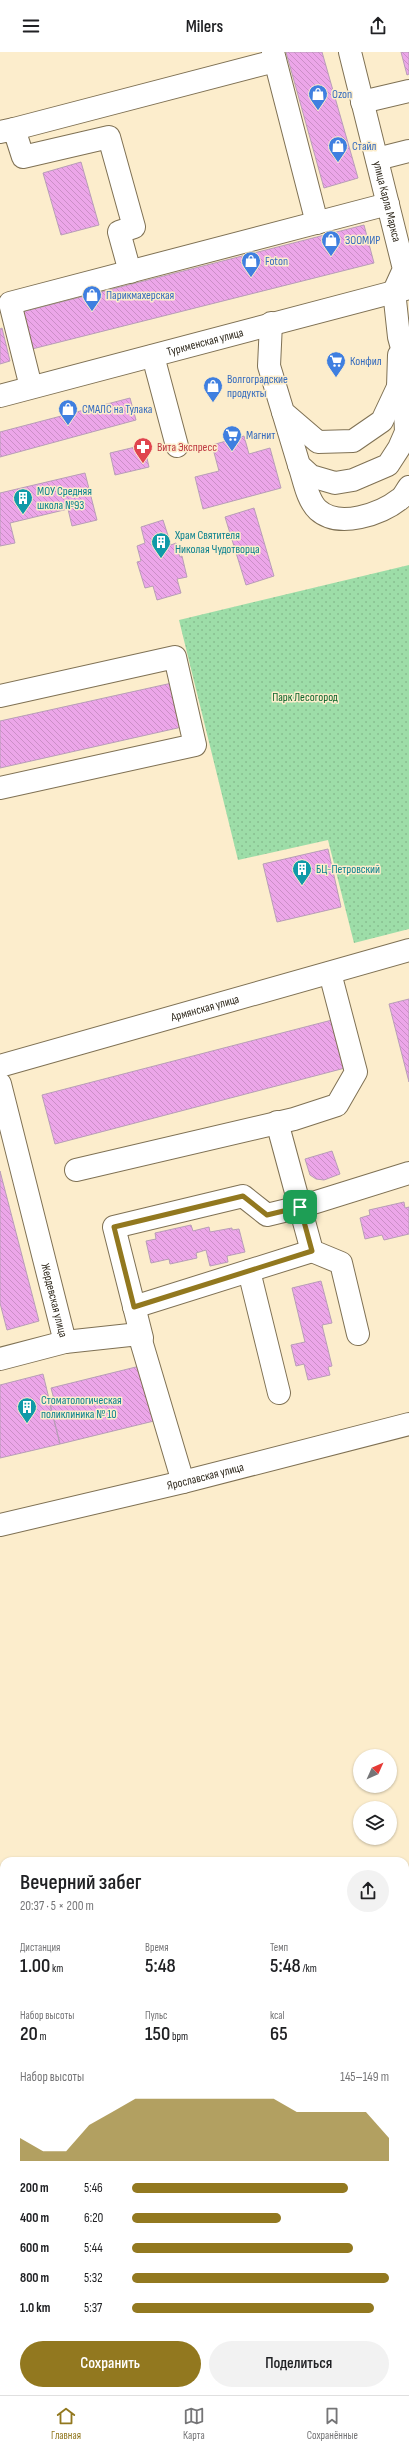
<!DOCTYPE html>
<html lang="ru">
<head>
<meta charset="utf-8">
<style>
  body { margin:0; font-family:"Sofia Sans Condensed",sans-serif; background:#f2f2f2; color:#202124; height:100vh; display:flex; flex-direction:column; font-size:15px; white-space:nowrap }
  * { box-sizing:border-box; margin:0 }
  p { font-size:13px; color:#757577 }
  .icon { flex:none; width:22px; height:22px; fill:none; stroke:currentColor; stroke-width:2; stroke-linecap:round; stroke-linejoin:round }
  .map { position:relative; flex:1; overflow:hidden }
  .sheet { position:absolute; left:0px; top:1805px; width:409px; height:538px; display:flex; flex-direction:column; background:#fff; border-radius:12px 12px 0 0; box-shadow:0 1px 3px #0004 }
  .sheet>* { flex:none }
  .needle { width:26px; rotate:45deg }
  .fabs { position:absolute; left:353px; top:1697px; display:grid; gap:8px }
  .fabs a { display:grid; place-items:center; width:44px; height:44px; border-radius:50%; background:#fff; box-shadow:0 1px 3px #0004; font-size:20px }
  .pin { position:absolute; display:grid; place-items:center; width:34px; height:34px; color:#fff; margin:-17px; border-radius:8px; box-shadow:0 2px 6px #0006 }
  .round { display:grid; place-items:center; flex:none; width:42px; height:42px; border-radius:21px; background:#f2f2f2 }
  .overview { display:flex; align-items:center; justify-content:space-between; height:68px; padding:0 20px }
  h1 { font-size:22px; font-weight:600; line-height:30px }
  .metrics { display:grid; grid-template-columns:repeat(3,1fr); gap:6px; height:68px; padding:4px 20px }
  .metrics div { display:grid; align-content:center }
  .metrics b { font-size:20px; font-weight:600 }
  .metrics small { font-size:11px; font-weight:400 }
  .metrics p { font-size:11px }
  .chart { height:112px; padding:8px 20px }
  .chart p { display:flex; justify-content:space-between }
  .chart svg { width:100%; height:72px; margin-top:4px; fill:#92781f; opacity:.7 }
  .button { display:flex; gap:8px; margin-top:auto; padding:8px 20px }
  .button a { flex:1; height:46px; border-radius:24px; background:#92781f; color:#fff; font-size:16px; font-weight:600; line-height:46px; text-align:center }
  .button a+a { background:#f2f2f2; color:#202124 }
  ul { padding:0 20px; list-style:none; font-size:13px }
  li { display:grid; grid-template-columns:64px 48px 1fr; align-items:center; height:30px }
  li i { height:10px; border-radius:5px; background:#92781f }
  header { display:flex; justify-content:space-between; align-items:center; height:52px; padding:0 20px; background:#fff; font-size:18px; font-weight:600 }
  .tab-bar { display:flex; justify-content:space-around; align-items:center; height:56px; border-top:1px solid #e0e0e0; background:#fff; font-size:11px; color:#757577 }
  .tab-bar a { display:grid; justify-items:center; gap:2px }
  .tab-bar .on { color:#92781f }
  .map>svg:first-child { display:block }
  .park { fill:url(#park-dots) }
  .water { fill:url(#water-waves) }
  .building { fill:url(#building-back-hatch); stroke:#b89eb7 }
  .lines { fill:none; stroke-linecap:round; stroke-linejoin:round }
  .minor-casing { stroke:#7f7154; stroke-width:24 }
  .minor { stroke:#fff; stroke-width:22 }
  .route-casing { stroke:#fff; stroke-width:8 }
  .route { stroke:#92781f; stroke-width:5 }
  .labels { text-anchor:middle; stroke-width:3; stroke-linejoin:round; paint-order:stroke }
  .shop-label { font-size:12px; fill:#366cbe; stroke:#fcedcc; text-anchor:start }
  .street-label { font-size:12px; fill:#302a1e; stroke:#fcedcc }
  .health-label { font-size:12px; fill:#be3a42; stroke:#fcedcc; text-anchor:start }
  .culture-label { font-size:12px; fill:#0d838f; stroke:#fcedcc; text-anchor:start }
  .park-label { font-size:12px; fill:#0c662c; stroke:#fcedcc }
</style>
</head>
<body>
<header><svg class="icon" aria-label="menu" viewBox="0 0 24 24"><path d="M4 6h16M4 12h16M4 18h16"/></svg>Milers<svg class="icon" aria-label="share" viewBox="0 0 24 24"><path d="M12 15V3M7 8l5-5 5 5M5 13v7h14v-7"/></svg></header>
<div class="map">
<svg width="409" height="2343" viewBox="0 0 409 2343">
  <defs>
    <pattern id="park-dots" width="8" height="8" patternUnits="userSpaceOnUse"><rect width="8" height="8" fill="#9ddda8"/><path d="M2 2h.1M6 6h.1" fill="none" stroke="#88be90" stroke-width="1.8" stroke-linecap="round"/></pattern>
    <pattern id="water-waves" width="16" height="10" patternUnits="userSpaceOnUse"><rect width="16" height="10" fill="#31a9d4"/><path d="M0 5q4-4 8 0t8 0" fill="none" stroke="#2a8aab"/></pattern>
    <pattern id="building-back-hatch" width="6" height="6" patternUnits="userSpaceOnUse"><rect width="6" height="6" fill="#eca6e9"/><path d="M-1 5l2 2M0 0l6 6M5-1l2 2" fill="none" stroke="#cb8fc7"/></pattern>
  </defs>
  <rect width="100%" height="100%" fill="#fcedcc"/>
  <!-- park -->
  <path class="park" d="M409,513V877L354,891L328,788L238,808L179,568Z"/>
  <!-- water -->
  <path class="water" d="M409,2049V2343H0V2169L4,2168V2339H405V2050Z"/>
  <!-- building -->
  <path class="building" d="M286,0H322L358,126L324,136Z
    M401,0H409V22L407,23Z
    M81,110L99,173L61,183L43,121Z
    M364,173L374,211L32,297L22,260Z
    M2,276L10,309L0,312V277Z
    M130,346L136,368L0,405V380Z
    M244,384L249,402L270,396L281,436L203,457L195,425L219,419L212,393Z
    M144,393L149,415L115,423L110,401Z
    M85,421L97,468L72,474L68,457L10,471L15,491L0,494V441Z
    M254,456L274,524L246,533L225,465Z
    M163,468L171,493L176,491L180,505L182,504L187,525L177,527L181,541L157,548L153,534L145,536L137,510L141,509L137,494L145,491L141,475Z
    M172,631L182,675L0,716V669Z
    M328,797L341,855L277,870L263,812Z
    M409,947V1030L389,952Z
    M332,968L345,1016L55,1092L42,1043Z
    M332,1099L340,1122L324,1128L316,1127L310,1123L305,1107Z
    M0,1119L39,1269L7,1278L0,1251Z
    M404,1150L405,1156L409,1155V1182L384,1188L382,1183L365,1187L360,1166L370,1163L369,1158Z
    M191,1173L193,1179L209,1175L210,1180L232,1176V1178L239,1177L245,1200L227,1204L228,1210L210,1214L206,1198L196,1201L197,1206L170,1212L169,1207L151,1211L146,1189L156,1187L155,1181Z
    M321,1229L332,1271L322,1273L332,1314L328,1315L330,1323L308,1328L304,1312L296,1314L291,1293L305,1290L292,1236Z
    M144,1313L158,1368L60,1392L50,1353L55,1351L51,1336Z
    M43,1322L60,1392L0,1406V1333Z"/>
  <g class="lines">
    <defs>
      <g id="minor">
        <path d="M273,0L317,171"/>
        <path id="s1" d="M350,0L404,217L394,239L399,285L409,322"/>
        <path d="M362,50L409,39"/>
        <path d="M14,77L275,9"/>
        <path d="M0,80L14,77L23,105L109,85L134,175L119,180L130,220"/>
        <path d="M377,107L409,99"/>
        <path d="M271,271L269,314L283,360L318,390L353,389L382,369L398,335L399,303"/>
        <path d="M153,304L177,394"/>
        <path d="M31,335L10,251L388,152"/>
        <path id="s2" d="M0,344L409,236"/>
        <path d="M283,360L299,413L311,424L335,431L353,428L388,413L399,396L406,380L405,358L398,335"/>
        <path d="M299,413C304,427 307,448 318,458C339,477 381,462 400,447C404,444 406,439 409,435"/>
        <path d="M0,644L175,605L195,693L0,736"/>
        <path id="s3" d="M0,1014L409,898"/>
        <path id="s4" d="M0,1032L65,1290L139,1282L183,1430"/>
        <path d="M76,1118L294,1067L337,1053L356,1020L330,921"/>
        <path d="M249,1219L279,1341"/>
        <path d="M134,1255L312,1199"/>
        <path d="M358,1282L341,1211L312,1199L300,1155L409,1121"/>
        <path d="M142,1286L114,1175L243,1144L267,1163L300,1155L277,1070"/>
        <path d="M0,1307L65,1290"/>
        <path id="s5" d="M0,1473L183,1430L409,1372"/>
        <path d="M405,1939L409,1937"/>
        <path d="M405,2011L409,2010"/>
        <path d="M0,2059L4,2058"/>
        <path d="M0,2127L4,2126"/>
      </g>
    </defs>
    <!-- minor casing -->
    <use href="#minor" class="minor-casing"/>
    <!-- minor -->
    <use href="#minor" class="minor"/>
  </g>
  <g class="lines">
    <defs>
      <path id="route" d="M243,1144L267,1163L300,1155L312,1199L134,1255L114,1175Z"/>
    </defs>
    <!-- route casing -->
    <use href="#route" class="route-casing"/>
    <!-- route -->
    <use href="#route" class="route"/>
  </g>
  <!-- icons -->
  <defs>
    <symbol id="shop-pin" viewBox="-11 -11 22 30"><path d="M0 17L-7.5 6A9.5 9.5 0 1 1 7.5 6Z" fill="#3f7fe0" stroke="#fcedcc"/><path d="M-5-2.5h2.3a2.7 3.5 0 0 1 5.4 0H5L5.5 6h-11ZM-1.5-2.5h3a1.5 2.3 0 0 0-3 0Z" fill="#fff"/></symbol>
    <symbol id="supermarket-pin" viewBox="-11 -11 22 30"><path d="M0 17L-7.5 6A9.5 9.5 0 1 1 7.5 6Z" fill="#3f7fe0" stroke="#fcedcc"/><path d="M-6-5.5h2.5l.6 2H6L4.5 2H-2.5L-4.4-4H-6ZM-1.5 3.2a1.3 1.3 0 1 0 .1 0ZM3 3.2a1.3 1.3 0 1 0 .1 0Z" fill="#fff"/></symbol>
    <symbol id="pharmacy-pin" viewBox="-11 -11 22 30"><path d="M0 17L-7.5 6A9.5 9.5 0 1 1 7.5 6Z" fill="#e0444e" stroke="#fcedcc"/><path d="M-2-6h4v4h4v4h-4v4h-4v-4h-4v-4h4Z" fill="#fff"/></symbol>
    <symbol id="building-pin" viewBox="-11 -11 22 30"><path d="M0 17L-7.5 6A9.5 9.5 0 1 1 7.5 6Z" fill="#0f9aa8" stroke="#fcedcc"/><path d="M-4-6H4V6H1V3H-1V6H-4ZM-2.5-4.3h1.7v1.8h-1.7ZM.8-4.3h1.7v1.8H.8ZM-2.5-1h1.7V.8h-1.7ZM.8-1h1.7V.8H.8Z" fill="#fff"/></symbol>
  </defs>
  <g fill-rule="evenodd">
    <use href="#shop-pin" x="307" y="31" width="22" height="30"/>
    <use href="#shop-pin" x="327" y="83" width="22" height="30"/>
    <use href="#shop-pin" x="320" y="177" width="22" height="30"/>
    <use href="#shop-pin" x="240" y="198" width="22" height="30"/>
    <use href="#shop-pin" x="81" y="232" width="22" height="30"/>
    <use href="#supermarket-pin" x="325" y="298" width="22" height="30"/>
    <use href="#shop-pin" x="202" y="323" width="22" height="30"/>
    <use href="#shop-pin" x="57" y="346" width="22" height="30"/>
    <use href="#supermarket-pin" x="221" y="372" width="22" height="30"/>
    <use href="#pharmacy-pin" x="132" y="384" width="22" height="30"/>
    <use href="#building-pin" x="12" y="435" width="22" height="30"/>
    <use href="#building-pin" x="150" y="479" width="22" height="30"/>
    <use href="#building-pin" x="291" y="806" width="22" height="30"/>
    <use href="#building-pin" x="16" y="1344" width="22" height="30"/>
  </g>
  <g class="labels">
    <!-- shop labels -->
    <g class="shop-label">
      <text x="332" y="46">Ozon</text>
      <text x="352" y="98">Стайл</text>
      <text x="345" y="192">ЗООМИР</text>
      <text x="265" y="213">Foton</text>
      <text x="106" y="247">Парикмахерская</text>
      <text x="350" y="313">Конфил</text>
      <text x="227" y="331">Волгоградские<tspan x="227" dy="14">продукты</tspan></text>
      <text x="82" y="361">СМАЛС на Тулака</text>
      <text x="246" y="387">Магнит</text>
    </g>
    <!-- street labels -->
    <g class="street-label">
      <text dy="4" stroke="none"><textPath href="#s1" startOffset="154">улица Карла Маркса</textPath></text>
      <text dy="4" stroke="none"><textPath href="#s2" startOffset="212">Туркменская улица</textPath></text>
      <text dy="4" stroke="none"><textPath href="#s3" startOffset="213">Армянская улица</textPath></text>
      <text dy="4" stroke="none"><textPath href="#s4" startOffset="223">Жердевская улица</textPath></text>
      <text dy="4" stroke="none"><textPath href="#s5" startOffset="211">Ярославская улица</textPath></text>
    </g>
    <!-- health labels -->
    <g class="health-label">
      <text x="157" y="399">Вита Экспресс</text>
    </g>
    <!-- culture labels -->
    <g class="culture-label">
      <text x="37" y="443">МОУ Средняя<tspan x="37" dy="14">школа №93</tspan></text>
      <text x="175" y="487">Храм Святителя<tspan x="175" dy="14">Николая Чудотворца</tspan></text>
      <text x="316" y="821">БЦ-Петровский</text>
      <text x="41" y="1352">Стоматологическая<tspan x="41" dy="14">поликлиника № 10</tspan></text>
    </g>
    <!-- park labels -->
    <g class="park-label">
      <text x="305" y="649">Парк Лесогород</text>
    </g>
  </g>
</svg>
<div class="fabs">
<a><svg class="needle" viewBox="-14 -14 28 28"><path d="M0-13l5 13h-10z" fill="#e53935"/><path d="M0 13l5-13h-10z" fill="#757577"/></svg></a>
<a><svg class="icon" aria-label="layers" viewBox="0 0 24 24"><path d="M12 4l9 5-9 5-9-5zM3 14l9 5 9-5"/></svg></a>
</div>
<div class="pin" style="left:300px;top:1155px;background:#1e9e55"><svg class="icon" aria-label="arrive" viewBox="0 0 24 24"><path d="M6 21V4h12l-3 4 3 4H6"/></svg></div>
<section class="sheet">
<div class="overview"><div><h1>Вечерний забег</h1><p>20:37 · 5 × 200 m</p></div><a class="round"><svg class="icon" aria-label="share" viewBox="0 0 24 24"><path d="M12 15V3M7 8l5-5 5 5M5 13v7h14v-7"/></svg></a></div>
<div class="metrics">
<div><p>Дистанция</p><b>1.00<small> km</small></b></div>
<div><p>Время</p><b>5:48</b></div>
<div><p>Темп</p><b>5:48<small> /km</small></b></div>
</div>
<div class="metrics">
<div><p>Набор высоты</p><b>20<small> m</small></b></div>
<div><p>Пульс</p><b>150<small> bpm</small></b></div>
<div><p>kcal</p><b>65</b></div>
</div>
<div class="chart"><p><span>Набор высоты</span>145–149 m</p>
<svg viewBox="0 0 160 44" preserveAspectRatio="none"><path d="M0 44V30L10 38L20 38L30 22L40 14L50 6L60 6L70 6L80 6L90 6L100 6L110 6L120 14L130 14L140 14L150 14L160 30V44z"/></svg>
</div>
<ul>
<li><b>200 m</b>5:46<i style="width:84%"></i></li>
<li><b>400 m</b>6:20<i style="width:58%"></i></li>
<li><b>600 m</b>5:44<i style="width:86%"></i></li>
<li><b>800 m</b>5:32<i style="width:100%"></i></li>
<li><b>1.0 km</b>5:37<i style="width:94%"></i></li>
</ul>
<div class="button"><a>Сохранить</a><a>Поделиться</a></div>
</section>
</div>
<nav class="tab-bar">
<a class="on"><svg class="icon" aria-label="home" viewBox="0 0 24 24"><path d="M3 11l9-7 9 7M6 9v11h12V9"/></svg>Главная</a>
<a><svg class="icon" aria-label="map" viewBox="0 0 24 24"><path d="M3 6l6-2 6 2 6-2v14l-6 2-6-2-6 2zM9 4v14M15 6v14"/></svg>Карта</a>
<a><svg class="icon" aria-label="saved" viewBox="0 0 24 24"><path d="M7 4h10v16l-5-4-5 4z"/></svg>Сохранённые</a>
</nav>
</body>
</html>
